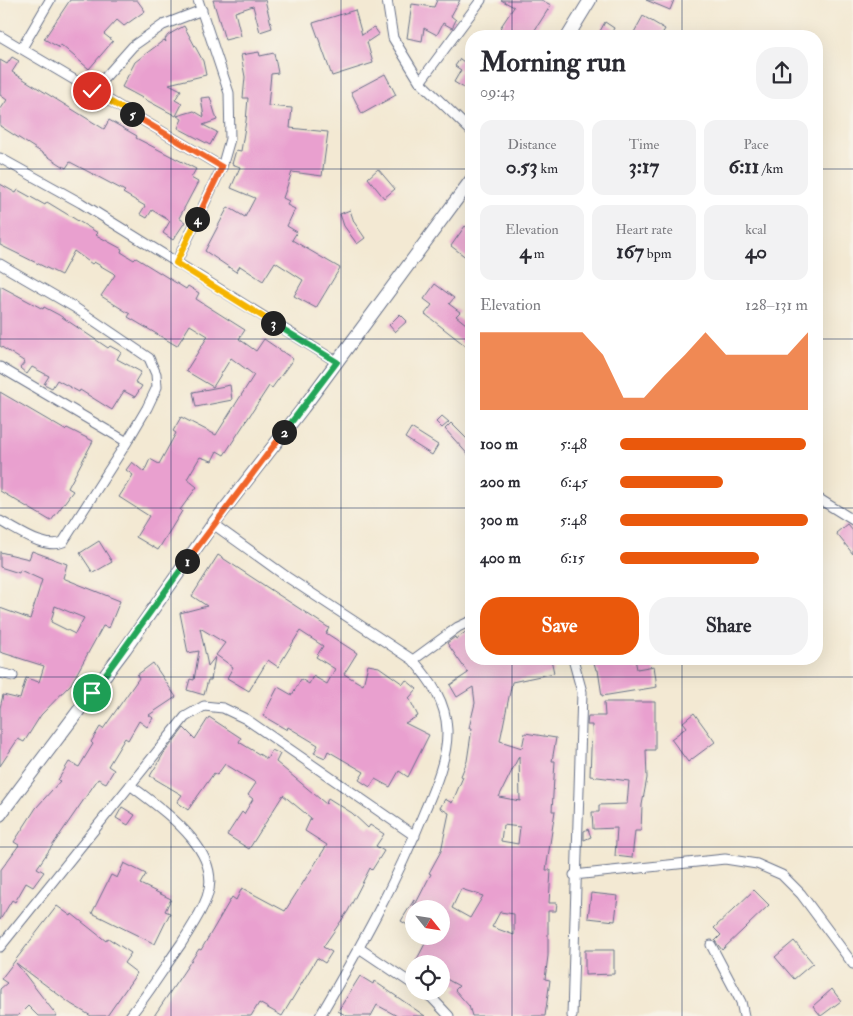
<!DOCTYPE html>
<html lang="en">
<head>
<meta charset="utf-8">
<style>
  body { margin:0; font-family:"IM FELL Double Pica",serif; background:#f2f2f3; color:#2b2b33; height:100vh; display:flex; flex-direction:column; font-size:19px; white-space:nowrap }
  * { box-sizing:border-box; margin:0 }
  p { font-size:16px; color:#7c7c81 }
  .icon { flex:none; width:28px; height:28px; fill:none; stroke:currentColor; stroke-width:2; stroke-linecap:round; stroke-linejoin:round }
  .map { position:relative; flex:1; overflow:hidden }
  .drawer { position:absolute; left:465px; top:30px; width:358px; height:635px; display:flex; flex-direction:column; background:#fff; border-radius:20px; box-shadow:0 5px 20px #0002 }
  .drawer>* { flex:none }
  .needle { width:32px; rotate:120deg }
  .controls { position:absolute; left:405px; top:900px; display:grid; gap:10px }
  .controls a { display:grid; place-items:center; width:45px; height:45px; border-radius:50%; background:#fff; box-shadow:0 5px 20px #0002; font-size:25px }
  .pin { position:absolute; display:grid; place-items:center; width:42px; height:42px; color:#fff; margin:-21px; border:2px solid #fff; border-radius:50%; box-shadow:0 1px 5px #0007 }
  .km { position:absolute; width:25px; height:25px; margin:-12px; border-radius:50%; background:#222; color:#fff; font-size:14px; line-height:25px; text-align:center }
  .round { display:grid; place-items:center; flex:none; width:52px; height:52px; border-radius:20px; background:#f2f2f3 }
  .headline { display:flex; align-items:center; justify-content:space-between; height:85px; padding:0 15px }
  h1 { font-size:28px; font-weight:800; line-height:38px }
  .figures { display:grid; grid-template-columns:repeat(3,1fr); gap:8px; height:85px; padding:5px 15px }
  .figures div { display:grid; align-content:center; border-radius:12px; background:#f2f2f3; text-align:center }
  .figures b { font-size:21px; font-weight:800 }
  .figures small { font-size:14px; font-weight:400 }
  .figures p { font-size:14px }
  .chart { height:140px; padding:10px 15px }
  .chart p { display:flex; justify-content:space-between }
  .chart svg { width:100%; height:90px; margin-top:5px; fill:#ea580c; opacity:.7 }
  .button { display:flex; gap:10px; margin-top:auto; padding:10px 15px }
  .button a { flex:1; height:58px; border-radius:20px; background:#ea580c; color:#fff; font-size:20px; font-weight:800; line-height:58px; text-align:center }
  .button a+a { background:#f2f2f3; color:#2b2b33 }
  ul { padding:0 15px; list-style:none; font-size:16px }
  li { display:grid; grid-template-columns:80px 60px 1fr; align-items:center; height:38px }
  li i { height:12px; border-radius:6px; background:#ea580c }
  .map>svg:first-child { display:block }
  .building { fill:#e9a0cf; fill-rule:evenodd }
  .lines { fill:none; stroke-linecap:round; stroke-linejoin:round }
  .minor-casing { stroke:#677087; stroke-width:11 }
  .secondary-casing { stroke:#677087; stroke-width:14 }
  .minor { stroke:#fff; stroke-width:9 }
  .secondary { stroke:#fff; stroke-width:12 }
  .split-1-casing { stroke:#fff; stroke-width:10 }
  .split-2-casing { stroke:#fff; stroke-width:10 }
  .split-3-casing { stroke:#fff; stroke-width:10 }
  .split-4-casing { stroke:#fff; stroke-width:10 }
  .split-5-casing { stroke:#fff; stroke-width:10 }
  .split-6-casing { stroke:#fff; stroke-width:10 }
  .split-1 { stroke:#22a559; stroke-width:6 }
  .split-2 { stroke:#f0652b; stroke-width:6 }
  .split-3 { stroke:#22a559; stroke-width:6 }
  .split-4 { stroke:#f5b400; stroke-width:6 }
  .split-5 { stroke:#f0652b; stroke-width:6 }
  .split-6 { stroke:#f5b400; stroke-width:6 }
  .grid { fill:none; stroke:#1b2f5e; stroke-width:1; stroke-opacity:0.55 }
</style>
</head>
<body>
<div class="map">
<svg width="853" height="1016" viewBox="0 0 853 1016">
  <rect width="100%" height="100%" fill="#f7f3e8"/>
  <filter id="ink" filterUnits="userSpaceOnUse"><feTurbulence type="fractalNoise" baseFrequency=".02" numOctaves="2"/><feDisplacementMap in="SourceGraphic" scale="10" xChannelSelector="R" yChannelSelector="G"/><feConvolveMatrix kernelMatrix="1 2 1 2 8 2 1 2 1" color-interpolation-filters="sRGB"/></filter>
  <filter id="wash" filterUnits="userSpaceOnUse"><feTurbulence type="fractalNoise" baseFrequency=".0096" numOctaves="4" result="noise"/><feDisplacementMap in="SourceGraphic" scale="20" xChannelSelector="R" yChannelSelector="G"/><feGaussianBlur stdDeviation="1.12" result="paint"/><feColorMatrix in="noise" values="0 0 0 0 0 0 0 0 0 0 0 0 0 0 0 0 0 1.4 0 .05"/><feComposite in="paint" operator="in"/></filter>
  <g filter="url(#wash)">
    <rect width="100%" height="100%" fill="#f3e9d3"/>
    <g id="blocks">
      <!-- building -->
      <path class="building" d="M70,0H137L145,11L124,26L117,20L104,34L113,41L89,69L61,45L60,48L44,39Z
        M213,0H265L272,28L260,32L253,6L235,12L241,36L225,40Z
        M437,0H460L451,16L456,20L452,28L443,23L437,35L424,28L422,41L407,38L412,4L434,7Z
        M501,0H541L551,5L531,36H513L500,28L514,7Z
        M646,0H674L670,10Z
        M355,10L362,35L374,27L379,34L367,42L373,63L332,76L313,23Z
        M643,16L665,29L661,36H632Z
        M605,22L614,28L610,36L599,33Z
        M184,26L203,61L206,75L169,84L181,90L175,100L182,104L176,116L122,87L135,62L164,40L166,42L165,39L168,35Z
        M259,52L260,56L274,53L278,73L271,74L268,106L292,108L290,128L328,132L322,176L292,172L283,198L289,201L287,205L295,209L287,226L297,232L292,240L340,268L316,308L294,296L303,280L275,262L263,281L240,266L236,272L205,251L228,207L245,217L255,198L231,188L240,167L232,164L236,150L241,151L246,121L248,98H243L245,77L241,55Z
        M12,57L19,61L12,72L104,129L109,120L137,136L136,138L196,169L191,178L198,182L179,218L185,222L173,240L163,233L170,221L152,210L147,218L140,214L145,206L123,193L125,191L70,162L66,168L0,126V110L7,100L0,95V60L7,64Z
        M460,59L471,67V92L454,82L461,70L455,66Z
        M385,74L396,95L362,114L351,92Z
        M210,97L217,120L203,125L217,132L210,145L178,128L182,119L177,116L194,111L204,117L201,98Z
        M378,169L395,189L384,198L368,178Z
        M0,184L16,193L18,190L45,205L47,202L98,233L96,235L122,249L121,252L134,260L136,258L186,289L188,286L199,293L196,299L245,330L239,339L256,351L264,339L293,359L272,388L269,386L224,455L217,451L212,461L200,457L187,479L197,487L180,510L182,511L158,550L136,537L149,516L119,497L133,475L126,470L132,462L144,472L150,459L159,464L176,433L173,431L181,417L216,435L254,375L231,358L213,387L186,371L208,336L190,325L177,346L128,317L130,314L101,296L115,275L113,273L94,262L92,264L74,251L61,275L0,245Z
        M350,210L354,222L365,238L357,244L344,226L340,214Z
        M465,226L471,230V261L451,246Z
        M435,284L454,298L449,304L460,312L456,316L471,328V350L425,314L432,305L424,299Z
        M0,286L43,309L44,307L59,315L108,348L110,346L121,352L117,359L141,372L135,382L142,386L135,397L124,391L112,410L80,390L79,392L57,380L52,388L44,384L49,376L32,367L27,374L20,368L25,362L0,346Z
        M400,314L407,321L395,332L389,325Z
        M230,385L232,400L196,407L193,392Z
        M0,392L65,430L67,428L93,441L68,488L73,491L51,521L0,491Z
        M442,416L449,422L442,428L436,422Z
        M451,423L471,443V458L445,429Z
        M411,428L438,445L432,455L405,438Z
        M847,524L853,531V554L836,533Z
        M99,541L112,562L93,573L80,553Z
        M32,551L67,564L63,578L120,601L109,628L103,626L71,684L41,715L24,742L18,739L0,766V708L3,695L20,699L26,678L39,682L44,666L0,652V608L30,619L42,580L20,570L19,573L0,567V552L29,559ZM55,606L84,618L75,634L51,622Z
        M218,555L329,628L326,633L357,653L344,674L363,685L368,665L379,667L403,684L406,680L417,689L409,698L418,716L405,723L429,735L408,777L399,771L390,787L375,779L370,787L359,780L364,772L328,751L325,758L314,753L318,745L288,727L287,730L263,716L278,687L292,695L301,679L309,684L313,676L327,684L335,669L316,657L323,646L300,631L278,667L268,660L249,691L227,678L233,667L216,655L225,643L200,628L208,666L215,657L211,680H208L204,695L187,690L190,679L194,680L199,651L188,653L180,613L207,606L192,596Z
        M471,628V659H512V662L526,659H551L554,673L512,682L500,741L522,748L525,733L556,738L552,761H555L552,811H555L546,870H551L549,903H557L556,911H548V956L545,979L550,980L545,1016H472L469,1006L455,990L459,986L441,976V964H421L416,961L429,936H441V909H414V929L401,921L414,900V907L431,874L429,873L441,851L449,813L440,808L445,799L452,803L463,777L461,776L467,761L472,728H469L475,703L473,687L457,697L450,685L468,673L447,643L455,637L456,639ZM519,756L520,801L499,797ZM503,825L520,827L518,844L501,841ZM461,889L483,896L470,918L452,908ZM500,912L514,914V935L492,927Z
        M593,659H635L637,669L654,666L657,687L602,696L598,670H596Z
        M153,663L176,697L149,715L153,718L147,727L139,721L128,740L125,738L108,766L114,770L106,783L98,779L37,868L44,872L33,887L26,883L15,902L12,900L0,920V871L19,845L14,842L36,808L60,781L58,780L69,762L79,767L93,744L91,742L100,727L103,729L139,678L137,675Z
        M604,702H655V750H646L647,778L642,805L641,831H635L632,858L615,856L617,828L593,829L592,812H599V805L627,804L629,781L590,776L592,725H587L588,716H605Z
        M694,713L715,742L688,762L671,739L687,727L683,722Z
        M209,717L241,738L239,742L267,759L272,750L280,754L276,762L326,804L328,798L352,813L368,828L370,825L384,834L376,846L384,851L372,870L370,868L348,911L323,947L332,952L325,963L317,958L282,1016L259,1003L251,1016H154L199,949L201,950L232,897L236,900L242,888L285,911L327,845L305,831L311,818L283,795L249,849L227,835L242,812L244,814L253,799L248,795L256,783L225,764L217,775L214,773L188,810L177,802L182,795L150,776L164,753L184,728L195,739Z
        M122,807L135,815L128,825L116,818Z
        M588,829L591,837L584,840V831Z
        M124,863L146,874L140,884L171,899L165,911L170,913L155,944L92,913L111,875L117,878Z
        M754,890L769,905L722,950L715,941L721,935L714,928Z
        M591,893L618,896L615,921L588,918Z
        M57,906L71,916L72,914L106,941L108,938L131,953L124,963L137,973L107,1016H91L71,1004L16,963L57,1016H38L28,1006L18,1016H0V989L7,983L1,979Z
        M794,941L813,963L794,979L775,957Z
        M585,950H614V974L585,975Z
        M360,976L373,984L374,981L425,1016H397L377,1005L371,1016H347L338,1011Z
        M832,989L841,1001L821,1016L813,1006Z"/>
    </g>
  </g>
  <g filter="url(#ink)">
    <use href="#blocks" fill-opacity="0" stroke="#677087" stroke-width="1"/>
    <g class="lines">
      <defs>
        <path id="minor" d="M387,0L393,38L420,82L471,131
          M0,36L222,167
          M22,48L50,0
          M420,82L481,0
          M93,91L133,46L163,25L202,10
          M0,158L81,203L337,362
          M176,263L222,167L230,139L229,93L198,0
          M0,264L74,307L149,358L156,374L157,387L147,408L127,442L63,542C44,550 18,530 0,521
          M0,367L127,442
          M816,497L853,520
          M213,524L287,577L413,660C431,681 446,702 447,730C448,756 435,787 425,810C396,883 359,949 320,1016
          M413,660L458,627L471,621
          M0,673L13,676
          M130,785C161,809 224,850 207,897C201,914 190,929 181,944C164,968 149,993 130,1016
          M574,875L725,859L757,864L782,875L801,894L853,964
          M711,945L741,1002L744,1016
          M0,947L185,717L204,706L223,708L246,719L415,836
          M359,948L414,985
          M422,991L432,998L449,1016
          M572,1016L582,692L573,659"/>
        <path id="secondary" d="M568,36L590,0
          M0,815L125,649L213,524L303,408L471,180"/>
      </defs>
      <!-- minor casing -->
      <use href="#minor" class="minor-casing"/>
      <!-- secondary casing -->
      <use href="#secondary" class="secondary-casing"/>
      <!-- minor -->
      <use href="#minor" class="minor"/>
      <!-- secondary -->
      <use href="#secondary" class="secondary"/>
    </g>
  </g>
  <g class="lines" filter="url(#ink)">
    <defs>
      <path id="split-1" d="M92,693L187,561"/>
      <path id="split-2" d="M187,561L284,432"/>
      <path id="split-3" d="M273,323L337,362L284,432"/>
      <path id="split-4" d="M197,219L176,263L273,323"/>
      <path id="split-5" d="M132,114L222,167L197,219"/>
      <path id="split-6" d="M92,91L132,114"/>
    </defs>
    <!-- split-1 casing -->
    <use href="#split-1" class="split-1-casing"/>
    <!-- split-2 casing -->
    <use href="#split-2" class="split-2-casing"/>
    <!-- split-3 casing -->
    <use href="#split-3" class="split-3-casing"/>
    <!-- split-4 casing -->
    <use href="#split-4" class="split-4-casing"/>
    <!-- split-5 casing -->
    <use href="#split-5" class="split-5-casing"/>
    <!-- split-6 casing -->
    <use href="#split-6" class="split-6-casing"/>
    <!-- split-1 -->
    <use href="#split-1" class="split-1"/>
    <!-- split-2 -->
    <use href="#split-2" class="split-2"/>
    <!-- split-3 -->
    <use href="#split-3" class="split-3"/>
    <!-- split-4 -->
    <use href="#split-4" class="split-4"/>
    <!-- split-5 -->
    <use href="#split-5" class="split-5"/>
    <!-- split-6 -->
    <use href="#split-6" class="split-6"/>
  </g>
  <!-- grid -->
  <path class="grid" d="M171,0V1016M341,0V1016M512,0V36M682,0V36M0,169H471M816,169H853M0,339H471M816,339H853M0,508H471M816,508H853M512,659V1016M682,659V1016M0,677H853M0,847H853"/>
</svg>
<div class="controls">
<a><svg class="needle" viewBox="-14 -14 28 28"><path d="M0-13l5 13h-10z" fill="#e53935"/><path d="M0 13l5-13h-10z" fill="#7c7c81"/></svg></a>
<a><svg class="icon" aria-label="locate" viewBox="0 0 24 24"><circle cx="12" cy="12" r="6"/><path d="M12 2v4M12 18v4M2 12h4M18 12h4"/></svg></a>
</div>
<div class="pin" style="left:92px;top:693px;background:#1e9e55"><svg class="icon" aria-label="arrive" viewBox="0 0 24 24"><path d="M6 21V4h12l-3 4 3 4H6"/></svg></div>
<div class="pin" style="left:92px;top:91px;background:#d93025"><svg class="icon" aria-label="check" viewBox="0 0 24 24"><path d="M5 12l5 5 9-10"/></svg></div>
<b class="km" style="left:187px;top:561px">1</b>
<b class="km" style="left:284px;top:432px">2</b>
<b class="km" style="left:273px;top:323px">3</b>
<b class="km" style="left:197px;top:219px">4</b>
<b class="km" style="left:132px;top:114px">5</b>
<section class="drawer">
<div class="headline"><div><h1>Morning run</h1><p>09:43</p></div><a class="round"><svg class="icon" aria-label="share" viewBox="0 0 24 24"><path d="M12 15V3M7 8l5-5 5 5M5 13v7h14v-7"/></svg></a></div>
<div class="figures">
<div><p>Distance</p><b>0.53<small> km</small></b></div>
<div><p>Time</p><b>3:17</b></div>
<div><p>Pace</p><b>6:11<small> /km</small></b></div>
</div>
<div class="figures">
<div><p>Elevation</p><b>4<small> m</small></b></div>
<div><p>Heart rate</p><b>167<small> bpm</small></b></div>
<div><p>kcal</p><b>40</b></div>
</div>
<div class="chart"><p><span>Elevation</span>128–131 m</p>
<svg viewBox="0 0 160 44" preserveAspectRatio="none"><path d="M0 44V6L10 6L20 6L30 6L40 6L50 6L60 17L70 38L80 38L90 27L100 17L110 6L120 17L130 17L140 17L150 17L160 6V44z"/></svg>
</div>
<ul>
<li><b>100 m</b>5:48<i style="width:99%"></i></li>
<li><b>200 m</b>6:45<i style="width:55%"></i></li>
<li><b>300 m</b>5:48<i style="width:100%"></i></li>
<li><b>400 m</b>6:15<i style="width:74%"></i></li>
</ul>
<div class="button"><a>Save</a><a>Share</a></div>
</section>
</div>
</body>
</html>
